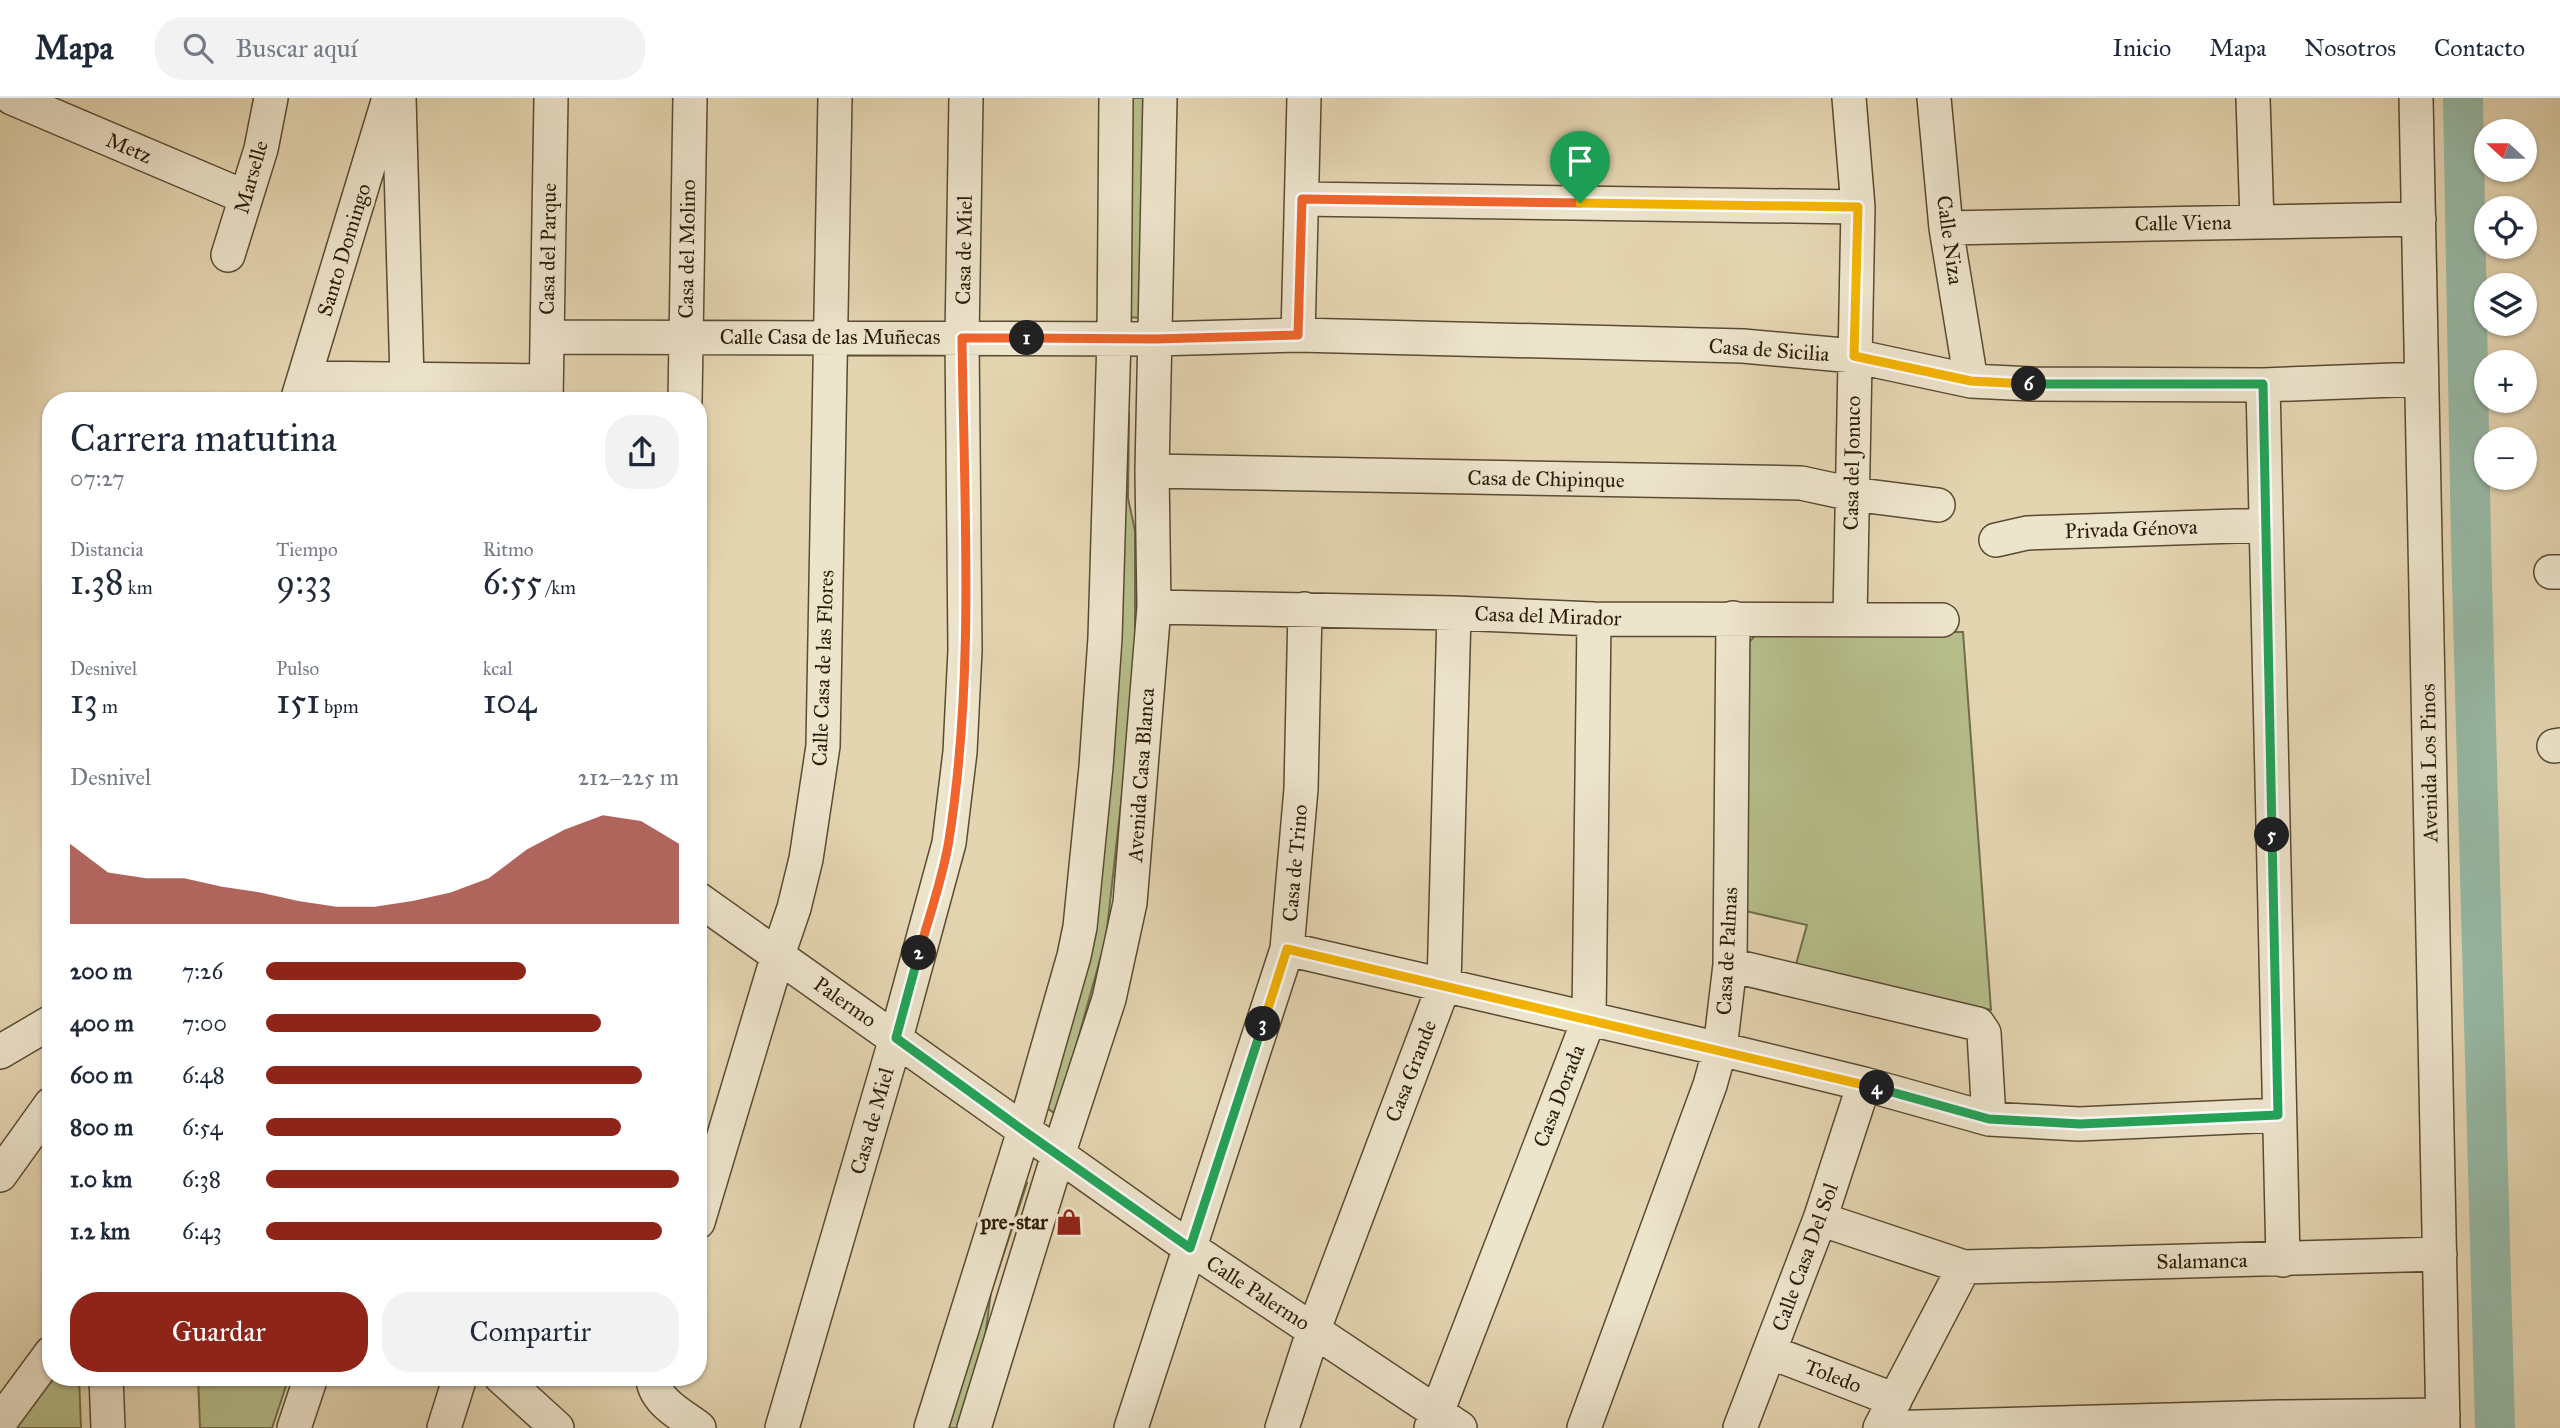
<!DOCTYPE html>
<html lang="es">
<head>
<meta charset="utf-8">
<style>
  body { margin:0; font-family:"IM FELL Great Primer",serif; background:#f2f2f3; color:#1f2937; height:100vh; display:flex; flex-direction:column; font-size:26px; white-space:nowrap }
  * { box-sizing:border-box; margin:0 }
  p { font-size:23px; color:#747a83 }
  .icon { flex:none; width:38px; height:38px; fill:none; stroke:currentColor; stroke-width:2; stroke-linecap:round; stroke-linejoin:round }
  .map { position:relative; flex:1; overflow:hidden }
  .drawer { position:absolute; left:42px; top:294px; width:665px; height:994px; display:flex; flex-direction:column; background:#fff; border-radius:28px; box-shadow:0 2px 5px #0004 }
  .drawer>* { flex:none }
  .needle { width:46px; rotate:291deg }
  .buttons { position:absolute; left:2474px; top:21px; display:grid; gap:14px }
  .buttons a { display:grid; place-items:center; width:63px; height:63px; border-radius:50%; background:#fff; box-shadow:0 2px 5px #0004; font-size:35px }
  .pin { position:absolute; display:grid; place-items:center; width:60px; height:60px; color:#fff; margin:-72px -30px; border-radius:50% 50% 50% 0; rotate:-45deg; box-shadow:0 0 7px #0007 }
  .pin .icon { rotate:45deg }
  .km { position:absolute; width:35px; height:35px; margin:-18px; border-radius:50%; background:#222; color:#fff; font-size:19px; line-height:35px; text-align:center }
  .round { display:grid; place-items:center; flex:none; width:74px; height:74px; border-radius:28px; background:#f2f2f3 }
  .headline { display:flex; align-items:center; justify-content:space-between; height:119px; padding:0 28px }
  h1 { font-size:38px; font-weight:600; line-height:52px }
  .stats { display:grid; grid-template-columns:repeat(3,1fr); gap:10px; height:119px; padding:7px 28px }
  .stats div { display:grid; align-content:center }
  .stats b { font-size:35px; font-weight:600 }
  .stats small { font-size:19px; font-weight:400 }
  .stats p { font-size:19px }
  .chart { height:196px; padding:14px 28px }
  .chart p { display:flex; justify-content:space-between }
  .chart svg { width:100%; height:126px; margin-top:7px; fill:#8f2418; opacity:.7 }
  .button { display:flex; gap:14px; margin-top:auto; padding:14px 28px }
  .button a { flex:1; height:80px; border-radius:28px; background:#8f2418; color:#fff; font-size:28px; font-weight:600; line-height:80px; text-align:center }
  .button a+a { background:#f2f2f3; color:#1f2937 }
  ul { padding:0 28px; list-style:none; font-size:23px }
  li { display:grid; grid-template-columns:112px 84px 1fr; align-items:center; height:52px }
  li i { height:18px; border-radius:9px; background:#8f2418 }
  header { display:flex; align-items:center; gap:42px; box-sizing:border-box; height:98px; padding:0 35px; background:#fff; border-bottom:2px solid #e0e1e3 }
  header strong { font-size:33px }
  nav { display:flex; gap:38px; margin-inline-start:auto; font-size:24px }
  .search { width:490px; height:63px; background:#f2f2f3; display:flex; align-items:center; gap:18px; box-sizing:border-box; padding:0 24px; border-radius:28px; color:#747a83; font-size:26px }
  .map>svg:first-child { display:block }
  .green { fill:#b5bd8a; stroke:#706d48; stroke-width:2 }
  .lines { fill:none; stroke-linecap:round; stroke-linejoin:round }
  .river { stroke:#97b9a6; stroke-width:40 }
  .minor-casing { stroke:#5a4b32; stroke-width:36 }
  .minor { stroke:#ede4cc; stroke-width:33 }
  .split-1-casing { stroke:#fff; stroke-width:14 }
  .split-2-casing { stroke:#fff; stroke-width:14 }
  .split-3-casing { stroke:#fff; stroke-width:14 }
  .split-4-casing { stroke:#fff; stroke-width:14 }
  .split-5-casing { stroke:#fff; stroke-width:14 }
  .split-6-casing { stroke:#fff; stroke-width:14 }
  .split-7-casing { stroke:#fff; stroke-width:14 }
  .split-1 { stroke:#f0652b; stroke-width:9 }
  .split-2 { stroke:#f0652b; stroke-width:9 }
  .split-3 { stroke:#22a559; stroke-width:9 }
  .split-4 { stroke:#f5b400; stroke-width:9 }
  .split-5 { stroke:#22a559; stroke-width:9 }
  .split-6 { stroke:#22a559; stroke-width:9 }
  .split-7 { stroke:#f5b400; stroke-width:9 }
  .labels { text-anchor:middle; stroke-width:7; stroke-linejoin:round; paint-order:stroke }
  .street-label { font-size:21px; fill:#2c1d07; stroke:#ede4cc }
  .poi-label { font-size:21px; font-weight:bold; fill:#2c1d07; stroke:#ede4cc; text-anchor:end }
</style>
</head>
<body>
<header>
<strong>Mapa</strong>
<div class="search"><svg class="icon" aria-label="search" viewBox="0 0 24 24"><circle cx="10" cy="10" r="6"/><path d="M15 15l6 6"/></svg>Buscar aquí</div>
<nav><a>Inicio</a><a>Mapa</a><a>Nosotros</a><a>Contacto</a></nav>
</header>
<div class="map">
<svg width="2560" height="1330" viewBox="0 0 2560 1330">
  <rect width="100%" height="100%" fill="#e4d5b1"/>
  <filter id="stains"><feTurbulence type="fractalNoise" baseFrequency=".00286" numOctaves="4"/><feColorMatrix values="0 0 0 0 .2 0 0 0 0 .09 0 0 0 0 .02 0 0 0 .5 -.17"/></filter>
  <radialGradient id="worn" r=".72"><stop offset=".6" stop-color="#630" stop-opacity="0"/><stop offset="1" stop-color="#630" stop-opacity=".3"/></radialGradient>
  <!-- green -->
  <path class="green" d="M1123,0H1144L1141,220L1127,219Z
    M327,297L528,302V303H325Z
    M1120,316H1129L1128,400L1135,433V580L1106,840L1057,1017L1040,1005L1083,855Z
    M1759,533L1963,534L1991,912L1796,866L1807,827L1741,812L1744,550Z
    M1018,1082L1027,1085L991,1194L982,1262L961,1330H939Z
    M51,1279H79L81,1330H5Z
    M198,1279H289L272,1330H200Z"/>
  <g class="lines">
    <!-- river -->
    <path class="river" d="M2463,0L2471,446L2495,1330"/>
    <defs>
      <path id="minor" d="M12,0L245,99
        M399,0L407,281
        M1849,0L1858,109L1850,520
        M1934,0L1946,130L1971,283
        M2253,0L2257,124
        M2416,0L2443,1330
        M1302,101L1858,109
        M1946,130L2419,121
        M228,157L261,51L271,0
        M1298,237L1304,0
        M547,239L1155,241L1298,237L1743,248L1854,258L1971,283L2032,286L2263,287L2421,281
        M305,280L546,283
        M2263,287L2283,1162
        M297,303L389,0
        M546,303L551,0
        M685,303L690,0
        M1152,373L1801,385L1852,396L1938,407
        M1996,442L2027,435L2266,427
        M2551,474H2560
        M1154,509L1454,515L1594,521L1942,522
        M2554,648L2560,647
        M698,801L1190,1150L1460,1330
        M1287,851L1720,951L1864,986L1989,1021L2079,1026L2278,1017
        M1730,867L1978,926L1984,935L1989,1021
        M0,954L51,924
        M0,1077L51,1006
        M1820,1121L1964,1169L2440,1156
        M698,1124L778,857L794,810L806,761L823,648L835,0
        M1770,1254L1895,1302
        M106,1279L108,1330
        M501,1279L557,1330
        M653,1279C653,1303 682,1317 699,1330
        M0,1324L51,1255
        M294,1330L311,1279
        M444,1330L460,1279
        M782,1330L896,940L949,745L960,654L965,552L962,240L966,0
        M931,1330L1024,1033L1074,858L1080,829L1096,669L1105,540L1114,240L1116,0
        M974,1330L1058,1057L1109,901L1130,805L1154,509L1152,373L1160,0
        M1131,1330L1287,851L1301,691L1305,511
        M1282,1330L1314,1231L1444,887L1454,515
        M1431,1330L1589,921L1594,521
        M1584,1330L1710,987L1720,951L1730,867L1733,520
        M1740,1330L1820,1121L1864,986
        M1880,1330L1964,1169
        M1883,1330L2278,1319L2443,1317"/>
    </defs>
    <!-- minor casing -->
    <use href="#minor" class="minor-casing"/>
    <!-- minor -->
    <use href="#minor" class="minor"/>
  </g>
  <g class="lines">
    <defs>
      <path id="split-1" d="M1027,240L1155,241L1298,237L1302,101L1580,105"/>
      <path id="split-2" d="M919,855C929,818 943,780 949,742C975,577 964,407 962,240H1027"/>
      <path id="split-3" d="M919,855L896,940L1024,1033L1190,1150L1263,926"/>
      <path id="split-4" d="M1263,926L1287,851L1877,990"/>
      <path id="split-5" d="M1877,990L1989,1021L2080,1026L2278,1017L2272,737"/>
      <path id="split-6" d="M2029,286H2263L2272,737"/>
      <path id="split-7" d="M1580,105L1858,109L1854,258L1971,283L2029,286"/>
    </defs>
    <!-- split-1 casing -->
    <use href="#split-1" class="split-1-casing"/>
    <!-- split-2 casing -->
    <use href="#split-2" class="split-2-casing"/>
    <!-- split-3 casing -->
    <use href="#split-3" class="split-3-casing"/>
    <!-- split-4 casing -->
    <use href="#split-4" class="split-4-casing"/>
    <!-- split-5 casing -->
    <use href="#split-5" class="split-5-casing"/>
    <!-- split-6 casing -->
    <use href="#split-6" class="split-6-casing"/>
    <!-- split-7 casing -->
    <use href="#split-7" class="split-7-casing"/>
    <!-- split-1 -->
    <use href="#split-1" class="split-1"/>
    <!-- split-2 -->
    <use href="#split-2" class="split-2"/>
    <!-- split-3 -->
    <use href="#split-3" class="split-3"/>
    <!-- split-4 -->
    <use href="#split-4" class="split-4"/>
    <!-- split-5 -->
    <use href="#split-5" class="split-5"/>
    <!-- split-6 -->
    <use href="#split-6" class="split-6"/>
    <!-- split-7 -->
    <use href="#split-7" class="split-7"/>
  </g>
  <!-- icons -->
  <defs>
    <symbol id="shop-bare" viewBox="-9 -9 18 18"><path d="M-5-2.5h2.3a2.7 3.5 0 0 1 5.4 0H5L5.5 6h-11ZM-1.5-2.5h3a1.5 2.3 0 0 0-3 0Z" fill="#8f2418" stroke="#ede4cc" stroke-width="2.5" paint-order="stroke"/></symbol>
  </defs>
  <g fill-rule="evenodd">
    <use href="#shop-bare" x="1050" y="1105" width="38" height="38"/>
  </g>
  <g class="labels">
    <!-- street labels -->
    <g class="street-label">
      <text transform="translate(129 50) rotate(23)" y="7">Metz</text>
      <text transform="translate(251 79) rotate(-74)" y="7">Marselle</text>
      <text transform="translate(2183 125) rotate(-1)" y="7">Calle Viena</text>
      <text transform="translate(1950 142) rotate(82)" y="7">Calle Niza</text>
      <text transform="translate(548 151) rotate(-89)" y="7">Casa del Parque</text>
      <text transform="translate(687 151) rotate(-89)" y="7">Casa del Molino</text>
      <text transform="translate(344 152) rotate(-73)" y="7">Santo Domingo</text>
      <text transform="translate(964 152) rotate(-89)" y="7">Casa de Miel</text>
      <text x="830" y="246">Calle Casa de las Muñecas</text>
      <text transform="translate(1769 252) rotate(4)" y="7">Casa de Sicilia</text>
      <text transform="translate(1852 365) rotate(-89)" y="7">Casa del Jonuco</text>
      <text transform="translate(1546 381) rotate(1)" y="7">Casa de Chipinque</text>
      <text transform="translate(2131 431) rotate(-2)" y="7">Privada Génova</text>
      <text transform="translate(1548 518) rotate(2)" y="7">Casa del Mirador</text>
      <text transform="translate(823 570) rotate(-88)" y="7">Calle Casa de las Flores</text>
      <text transform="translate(2429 665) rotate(-91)" y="7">Avenida Los Pinos</text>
      <text transform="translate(1141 677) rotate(-86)" y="7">Avenida Casa Blanca</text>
      <text transform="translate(1295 765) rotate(-85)" y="7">Casa de Trino</text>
      <text transform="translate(1727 853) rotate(-87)" y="7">Casa de Palmas</text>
      <text transform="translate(845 904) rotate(35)" y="7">Palermo</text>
      <text transform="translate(1411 973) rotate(-69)" y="7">Casa Grande</text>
      <text transform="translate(1559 998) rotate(-69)" y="7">Casa Dorada</text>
      <text transform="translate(872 1023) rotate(-74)" y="7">Casa de Miel</text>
      <text transform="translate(1805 1159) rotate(-70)" y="7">Calle Casa Del Sol</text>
      <text transform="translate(2202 1163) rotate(-1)" y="7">Salamanca</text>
      <text transform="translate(1258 1195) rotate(33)" y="7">Calle Palermo</text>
      <text transform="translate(1833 1278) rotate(21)" y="7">Toledo</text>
    </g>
    <!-- poi labels -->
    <g class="poi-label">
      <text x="1048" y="1131">pre-star</text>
    </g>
  </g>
  <rect width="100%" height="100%" filter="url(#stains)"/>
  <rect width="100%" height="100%" fill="url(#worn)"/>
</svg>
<div class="buttons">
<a><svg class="needle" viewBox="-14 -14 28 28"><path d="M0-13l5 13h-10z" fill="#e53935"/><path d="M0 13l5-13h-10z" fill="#747a83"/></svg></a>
<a><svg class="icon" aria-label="locate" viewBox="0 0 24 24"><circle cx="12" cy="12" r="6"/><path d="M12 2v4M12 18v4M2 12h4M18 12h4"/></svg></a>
<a><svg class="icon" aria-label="layers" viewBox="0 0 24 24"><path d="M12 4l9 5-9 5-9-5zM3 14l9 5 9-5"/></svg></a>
<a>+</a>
<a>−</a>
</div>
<div class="pin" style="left:1580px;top:105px;background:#1e9e55"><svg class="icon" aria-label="arrive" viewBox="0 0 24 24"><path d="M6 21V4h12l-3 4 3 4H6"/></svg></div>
<b class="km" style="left:1027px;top:240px">1</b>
<b class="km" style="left:919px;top:855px">2</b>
<b class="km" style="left:1263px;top:926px">3</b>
<b class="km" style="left:1877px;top:990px">4</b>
<b class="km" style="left:2272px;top:737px">5</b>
<b class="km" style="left:2029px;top:286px">6</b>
<section class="drawer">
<div class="headline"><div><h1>Carrera matutina</h1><p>07:27</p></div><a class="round"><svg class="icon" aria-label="share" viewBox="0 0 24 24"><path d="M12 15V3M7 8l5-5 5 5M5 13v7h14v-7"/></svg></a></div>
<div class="stats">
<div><p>Distancia</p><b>1.38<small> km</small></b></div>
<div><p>Tiempo</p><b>9:33</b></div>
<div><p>Ritmo</p><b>6:55<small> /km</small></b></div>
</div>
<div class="stats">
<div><p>Desnivel</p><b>13<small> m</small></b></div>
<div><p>Pulso</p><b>151<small> bpm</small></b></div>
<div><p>kcal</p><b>104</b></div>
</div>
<div class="chart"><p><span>Desnivel</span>212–225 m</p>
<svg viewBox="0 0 160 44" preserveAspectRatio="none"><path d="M0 44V16L10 26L20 28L30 28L40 31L50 33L60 36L70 38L80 38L90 36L100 33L110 28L120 18L130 11L140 6L150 8L160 16V44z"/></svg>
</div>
<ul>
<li><b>200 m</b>7:26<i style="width:63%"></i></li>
<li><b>400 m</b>7:00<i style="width:81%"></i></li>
<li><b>600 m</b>6:48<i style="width:91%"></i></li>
<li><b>800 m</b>6:54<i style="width:86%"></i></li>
<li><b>1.0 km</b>6:38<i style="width:100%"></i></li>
<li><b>1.2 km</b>6:43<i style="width:96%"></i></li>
</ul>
<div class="button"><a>Guardar</a><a>Compartir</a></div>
</section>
</div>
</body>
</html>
